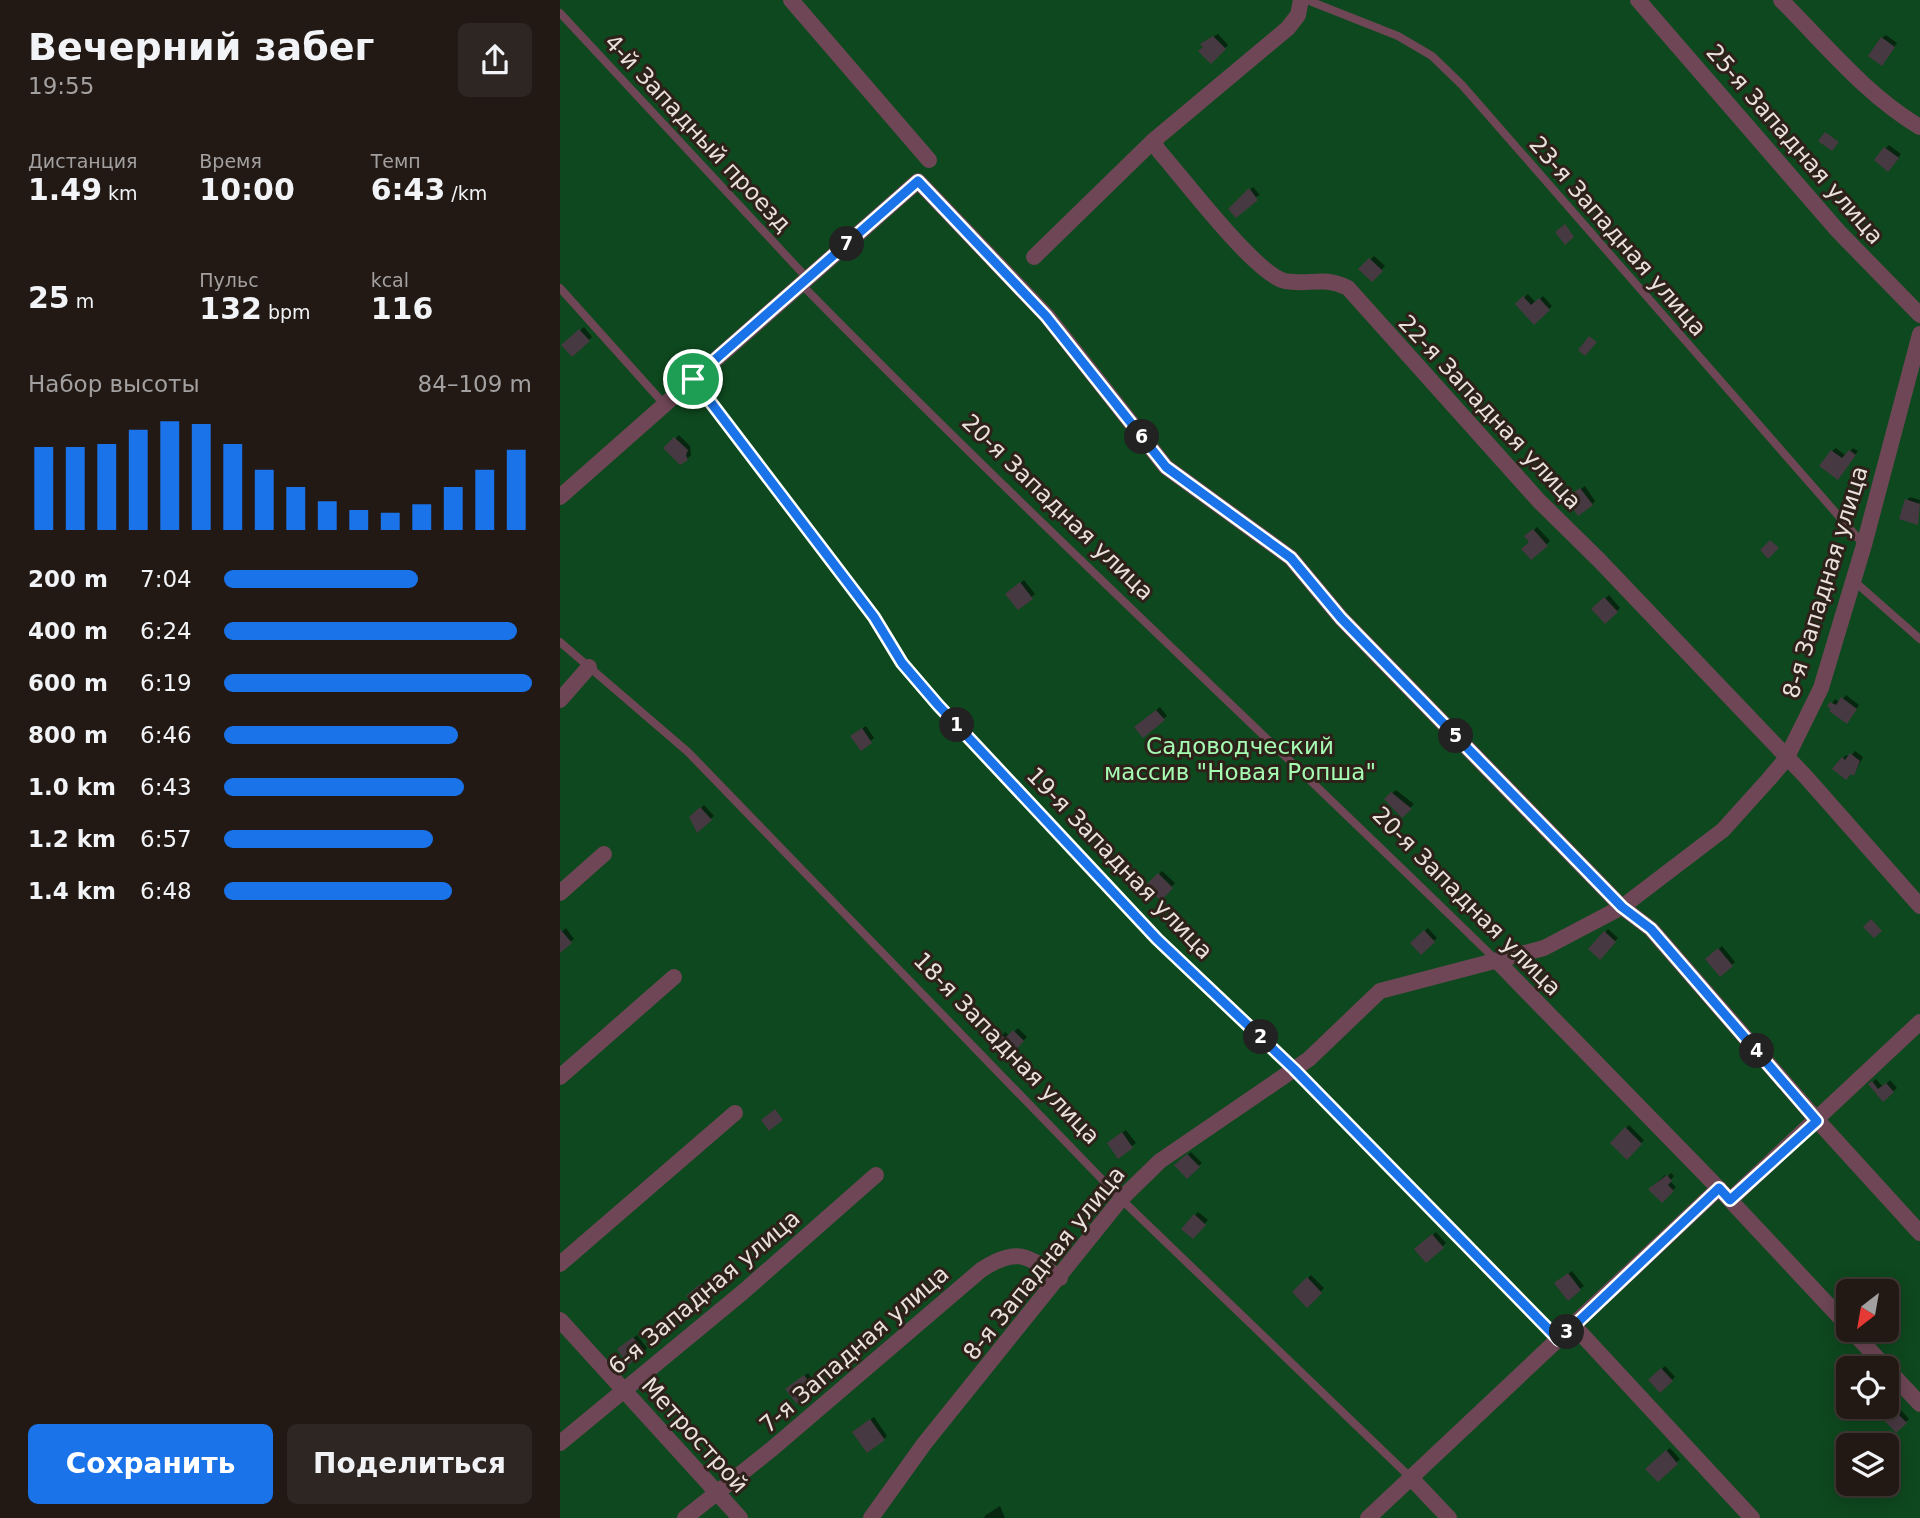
<!DOCTYPE html>
<html lang="ru">
<head>
<meta charset="utf-8">
<style>
  body { margin:0; font-family:"DejaVu Sans",sans-serif; background:#2e2622; color:#f1f3f6; height:100vh; display:flex; flex-direction:column; font-size:26px; white-space:nowrap }
  * { box-sizing:border-box; margin:0 }
  p { font-size:23px; color:#a2a0a0 }
  .icon { flex:none; width:38px; height:38px; fill:none; stroke:currentColor; stroke-width:2; stroke-linecap:round; stroke-linejoin:round }
  .map { position:relative; flex:1; overflow:hidden }
  .side { display:flex; flex-direction:column; background:#221914; width:560px }
  .side>* { flex:none }
  .needle { width:46px; rotate:211deg }
  .controls { position:absolute; left:1276px; top:1279px; display:grid; gap:14px }
  .controls a { display:grid; place-items:center; width:63px; height:63px; border-radius:10px; background:#221914; box-shadow:0 4px 18px #0003,0 0 0 2px #3f3834; font-size:35px }
  .pin { position:absolute; display:grid; place-items:center; width:60px; height:60px; color:#fff; margin:-30px; border:4px solid #fff; border-radius:50%; box-shadow:0 2px 7px #0007 }
  .km { position:absolute; width:35px; height:35px; margin:-18px; border-radius:50%; background:#222; color:#fff; font-size:19px; line-height:35px; text-align:center }
  .round { display:grid; place-items:center; flex:none; width:74px; height:74px; border-radius:10px; background:#2e2622 }
  .overview { display:flex; align-items:center; justify-content:space-between; height:119px; padding:0 28px }
  h1 { font-size:38px; font-weight:600; line-height:52px }
  .stats { display:grid; grid-template-columns:repeat(3,1fr); gap:10px; height:119px; padding:7px 28px }
  .stats div { display:grid; align-content:center }
  .stats b { font-size:30px; font-weight:600 }
  .stats small { font-size:19px; font-weight:400 }
  .stats p { font-size:19px }
  .chart { height:196px; padding:14px 28px }
  .chart p { display:flex; justify-content:space-between }
  .chart svg { width:100%; height:126px; margin-top:7px; stroke:#1a73e8; stroke-width:6 }
  .action { display:flex; gap:14px; margin-top:auto; padding:14px 28px }
  .action a { flex:1; height:80px; border-radius:10px; background:#1a73e8; color:#fff; font-size:28px; font-weight:600; line-height:80px; text-align:center }
  .action a+a { background:#2e2622; color:#f1f3f6 }
  ul { padding:0 28px; list-style:none; font-size:23px }
  li { display:grid; grid-template-columns:112px 84px 1fr; align-items:center; height:52px }
  li i { height:18px; border-radius:9px; background:#1a73e8 }
  main { display:flex; flex:1; min-height:0 }
  .map>svg:first-child { display:block }
  .green { fill:#0e481e; fill-rule:evenodd }
  .shadow { fill:#0007 }
  .building { fill:#473942 }
  .lines { fill:none; stroke-linecap:round; stroke-linejoin:round }
  .service { stroke:#6e4655; stroke-width:8 }
  .minor { stroke:#6e4655; stroke-width:16 }
  .route-casing { stroke:#fff; stroke-width:14 }
  .route { stroke:#1a73e8; stroke-width:9 }
  .labels { text-anchor:middle; stroke-width:6; stroke-linejoin:round; paint-order:stroke }
  .street-label { font-size:23px; fill:#eae1dc; stroke:#2e211a }
  .park-label { font-size:23px; fill:#a6fbb3; stroke:#2e211a }
</style>
</head>
<body>
<main>
<section class="side">
<div class="overview"><div><h1>Вечерний забег</h1><p>19:55</p></div><a class="round"><svg class="icon" aria-label="share" viewBox="0 0 24 24"><path d="M12 15V3M7 8l5-5 5 5M5 13v7h14v-7"/></svg></a></div>
<div class="stats">
<div><p>Дистанция</p><b>1.49<small> km</small></b></div>
<div><p>Время</p><b>10:00</b></div>
<div><p>Темп</p><b>6:43<small> /km</small></b></div>
</div>
<div class="stats">
<div><b>25<small> m</small></b></div>
<div><p>Пульс</p><b>132<small> bpm</small></b></div>
<div><p>kcal</p><b>116</b></div>
</div>
<div class="chart"><p><span>Набор высоты</span>84–109 m</p>
<svg viewBox="0 0 160 44" preserveAspectRatio="none"><path d="M5 44V15M15 44V15M25 44V14M35 44V9M45 44V6M55 44V7M65 44V14M75 44V23M85 44V29M95 44V34M105 44V37M115 44V38M125 44V35M135 44V29M145 44V23M155 44V16"/></svg>
</div>
<ul>
<li><b>200 m</b>7:04<i style="width:63%"></i></li>
<li><b>400 m</b>6:24<i style="width:95%"></i></li>
<li><b>600 m</b>6:19<i style="width:100%"></i></li>
<li><b>800 m</b>6:46<i style="width:76%"></i></li>
<li><b>1.0 km</b>6:43<i style="width:78%"></i></li>
<li><b>1.2 km</b>6:57<i style="width:68%"></i></li>
<li><b>1.4 km</b>6:48<i style="width:74%"></i></li>
</ul>
<div class="action"><a>Сохранить</a><a>Поделиться</a></div>
</section>
<div class="map">
<svg width="1360" height="1518" viewBox="0 0 1360 1518">
  <rect width="100%" height="100%" fill="#2e211a"/>
  <!-- green -->
  <path class="green" d="M0,0H1360V1518H0ZM1288,1292H1326V1330H1288ZM1288,1368H1326V1407H1288ZM1288,1446H1326V1484H1288Z"/>
  <!-- shadow -->
  <path class="shadow" d="M658,34L668,45L651,62L646,41Z
    M1326,35L1337,43L1325,60L1322,38Z
    M1329,145L1341,154L1332,166L1325,149Z
    M693,187L700,195L671,209Z
    M814,256L825,266L812,280L801,269Z
    M968,294L976,303L983,296L992,306L974,323L957,304Z
    M24,327L32,337L12,355L4,345Z
    M119,435L130,446L131,455L127,459L106,448Z
    M1276,448L1286,456L1293,448L1298,451L1281,475L1272,451Z
    M1025,486L1035,501L1032,504L1012,495Z
    M1350,497L1360,500L1357,523L1347,500Z
    M977,527L990,541L972,558L971,542L967,537Z
    M464,580L475,594L458,608L451,590Z
    M1049,595L1060,608L1045,622L1034,609Z
    M1286,695L1299,705L1290,718L1270,706L1275,699L1280,702Z
    M600,707L607,716L603,719L580,724Z
    M306,726L314,738L301,749L295,733Z
    M1295,751L1303,757L1294,774L1283,758L1286,755L1290,757Z
    M836,790L854,804L842,816L826,799Z
    M144,805L154,816L137,830L131,817Z
    M602,871L615,883L601,899L587,886Z
    M6,928L14,939L0,950V933Z
    M868,928L877,938L861,953L852,943Z
    M1048,929L1058,938L1040,957L1030,949Z
    M1162,946L1175,962L1160,974L1148,959Z
    M458,1028L467,1037L452,1052L439,1039L445,1032L450,1036Z
    M1316,1079L1323,1087L1330,1080L1337,1088L1323,1100L1310,1084Z
    M1069,1125L1084,1140L1067,1157L1052,1143Z
    M566,1130L576,1143L558,1156L552,1140Z
    M631,1152L642,1163L627,1176L617,1165Z
    M1111,1173L1114,1176L1110,1181L1116,1187L1102,1201L1090,1189L1105,1175L1107,1177Z
    M638,1212L648,1220L633,1237L624,1228Z
    M876,1232L886,1243L866,1261L857,1250Z
    M1012,1271L1024,1286L1020,1289L1000,1280Z
    M751,1275L764,1288L747,1306L734,1292Z
    M144,1282L151,1289L135,1303L129,1296Z
    M77,1335L87,1348L84,1352L62,1346Z
    M1105,1366L1115,1377L1100,1391L1090,1380Z
    M248,1373L257,1385L254,1389L231,1386Z
    M1339,1408L1349,1419L1336,1431L1326,1420Z
    M314,1417L327,1436L324,1439L297,1429Z
    M1110,1448L1120,1459L1098,1480L1088,1469Z
    M440,1506L445,1518H423L426,1515Z"/>
  <!-- building -->
  <path class="building" d="M653,36L666,49L651,64L638,51L643,47L640,44Z
    M1321,37L1335,47L1322,66L1308,56Z
    M1265,132L1279,142L1272,151L1258,141Z
    M1324,147L1339,158L1328,172L1314,160Z
    M689,188L698,200L676,218L668,209Z
    M1005,224L1014,237L1005,245L995,232Z
    M809,258L823,271L812,282L798,269Z
    M963,296L971,305L979,298L990,310L974,325L955,304Z
    M19,329L30,341L12,357L1,345Z
    M1029,336L1037,342L1025,356L1018,350Z
    M114,437L128,450L126,455L128,460L120,465L103,448Z
    M1271,450L1282,458L1289,450L1296,455L1278,480L1259,466Z
    M1020,488L1033,505L1018,516L1006,498Z
    M1345,499L1360,504L1358,525L1339,519Z
    M973,529L988,546L971,560L961,549L969,542L964,536Z
    M1210,540L1219,548L1208,559L1200,550Z
    M460,582L473,599L458,610L445,594Z
    M1044,597L1058,612L1045,624L1031,609Z
    M1281,697L1297,709L1287,724L1269,711L1271,709L1267,706L1270,702L1276,705Z
    M596,710L605,720L583,738L574,727Z
    M302,728L312,743L301,751L290,736Z
    M1290,753L1300,761L1294,776L1291,774L1286,780L1272,769L1282,757L1285,760Z
    M831,792L852,809L842,818L824,799Z
    M140,807L152,820L137,833L129,817Z
    M598,873L613,888L601,901L585,886Z
    M1311,919L1322,931L1314,938L1303,927Z
    M0,929L12,943L0,953Z
    M864,930L875,942L861,955L850,943Z
    M1044,931L1056,942L1040,960L1028,949Z
    M1158,948L1173,966L1160,977L1145,959Z
    M453,1030L464,1041L452,1054L436,1039L441,1034L445,1038Z
    M1312,1081L1318,1089L1326,1083L1334,1092L1323,1102L1308,1084Z
    M215,1109L223,1120L209,1131L201,1120Z
    M1065,1127L1082,1144L1067,1160L1050,1143Z
    M562,1132L573,1148L558,1159L547,1143Z
    M627,1154L640,1167L627,1179L614,1165Z
    M1107,1175L1112,1181L1108,1185L1114,1191L1102,1203L1088,1189Z
    M634,1214L646,1225L633,1239L621,1229Z
    M872,1234L884,1248L866,1263L854,1249Z
    M1008,1273L1021,1290L1008,1301L994,1283Z
    M747,1277L762,1293L747,1308L732,1292Z
    M140,1284L149,1294L135,1306L126,1296Z
    M73,1337L85,1353L68,1365L57,1349Z
    M1101,1368L1113,1381L1100,1393L1088,1380Z
    M244,1375L255,1390L237,1404L225,1389Z
    M1334,1410L1347,1423L1336,1433L1324,1420Z
    M310,1419L325,1440L307,1453L292,1432Z
    M1106,1450L1118,1464L1098,1482L1085,1469Z"/>
  <g class="lines">
    <!-- service -->
    <path class="service" d="M747,0L838,36L872,56L902,85L1304,545
      M0,13L247,278
      M241,284C468,515 705,734 936,960
      M0,288L105,405
      M133,379L314,616L342,663L378,705L597,939L734,1069L999,1340
      M1294,581L1360,639
      M0,642L128,752L561,1199L851,1478"/>
    <!-- minor -->
    <path class="minor" d="M231,0L369,160
      M741,0L738,15L728,28L593,141L599,151C623,178 695,274 725,281C749,286 763,275 788,288L979,501L1039,560L1246,777L1360,906
      M1078,0L1278,231L1360,315
      M1221,0C1265,44 1306,95 1360,127
      M474,257L593,141
      M0,497L358,181L487,316L606,467L731,558L781,618L1062,907L1091,929L1257,1120L1360,1233
      M0,700L29,667
      M0,893L44,854
      M937,961L1170,1200L1288,1326
      M0,1077L114,977
      M1170,1200L1360,1022
      M0,1264L175,1113
      M0,1320L180,1518
      M1014,1326L1192,1518
      M1291,1330L1360,1404
      M0,1443L183,1292L316,1175
      M851,1478L889,1518
      M125,1518L213,1448L421,1270C457,1246 467,1256 500,1278
      M311,1518L364,1444L561,1199L600,1161L749,1059L820,991L984,948L1062,907L1163,830L1209,779L1226,759L1261,688L1304,545L1360,334
      M808,1518L1159,1188"/>
  </g>
  <g class="lines">
    <defs>
      <path id="route" d="M358,181L486,316L606,467L731,558L781,618L1062,907L1091,929L1257,1121L1170,1200L1159,1188L999,1340L734,1069L597,939L378,705L342,663L314,617L133,379Z"/>
    </defs>
    <!-- route casing -->
    <use href="#route" class="route-casing"/>
    <!-- route -->
    <use href="#route" class="route"/>
  </g>
  <g class="labels">
    <!-- street labels -->
    <g class="street-label">
      <text transform="translate(138 133) rotate(47)" y="8">4-й Западный проезд</text>
      <text transform="translate(1235 144) rotate(49)" y="8">25-я Западная улица</text>
      <text transform="translate(1058 236) rotate(49)" y="8">23-я Западная улица</text>
      <text transform="translate(930 412) rotate(47)" y="8">22-я Западная улица</text>
      <text transform="translate(498 507) rotate(44)" y="8">20-я Западная улица</text>
      <text transform="translate(1265 582) rotate(-73)" y="8">8-я Западная улица</text>
      <text transform="translate(560 863) rotate(46)" y="8">19-я Западная улица</text>
      <text transform="translate(907 901) rotate(45)" y="8">20-я Западная улица</text>
      <text transform="translate(447 1048) rotate(46)" y="8">18-я Западная улица</text>
      <text transform="translate(484 1263) rotate(-51)" y="8">8-я Западная улица</text>
      <text transform="translate(144 1292) rotate(-40)" y="8">6-я Западная улица</text>
      <text transform="translate(294 1349) rotate(-41)" y="8">7-я Западная улица</text>
      <text transform="translate(135 1435) rotate(48)" y="8">Метрострой</text>
    </g>
    <!-- park labels -->
    <g class="park-label">
      <text x="680" y="754">Садоводческий<tspan x="680" dy="26">массив "Новая Ропша"</tspan></text>
    </g>
  </g>
</svg>
<div class="controls">
<a><svg class="needle" viewBox="-14 -14 28 28"><path d="M0-13l5 13h-10z" fill="#e53935"/><path d="M0 13l5-13h-10z" fill="#a2a0a0"/></svg></a>
<a><svg class="icon" aria-label="locate" viewBox="0 0 24 24"><circle cx="12" cy="12" r="6"/><path d="M12 2v4M12 18v4M2 12h4M18 12h4"/></svg></a>
<a><svg class="icon" aria-label="layers" viewBox="0 0 24 24"><path d="M12 4l9 5-9 5-9-5zM3 14l9 5 9-5"/></svg></a>
</div>
<div class="pin" style="left:133px;top:379px;background:#1e9e55"><svg class="icon" aria-label="arrive" viewBox="0 0 24 24"><path d="M6 21V4h12l-3 4 3 4H6"/></svg></div>
<b class="km" style="left:397px;top:725px">1</b>
<b class="km" style="left:701px;top:1037px">2</b>
<b class="km" style="left:1007px;top:1332px">3</b>
<b class="km" style="left:1197px;top:1051px">4</b>
<b class="km" style="left:896px;top:736px">5</b>
<b class="km" style="left:582px;top:437px">6</b>
<b class="km" style="left:287px;top:244px">7</b>
</div>
</main>
</body>
</html>
